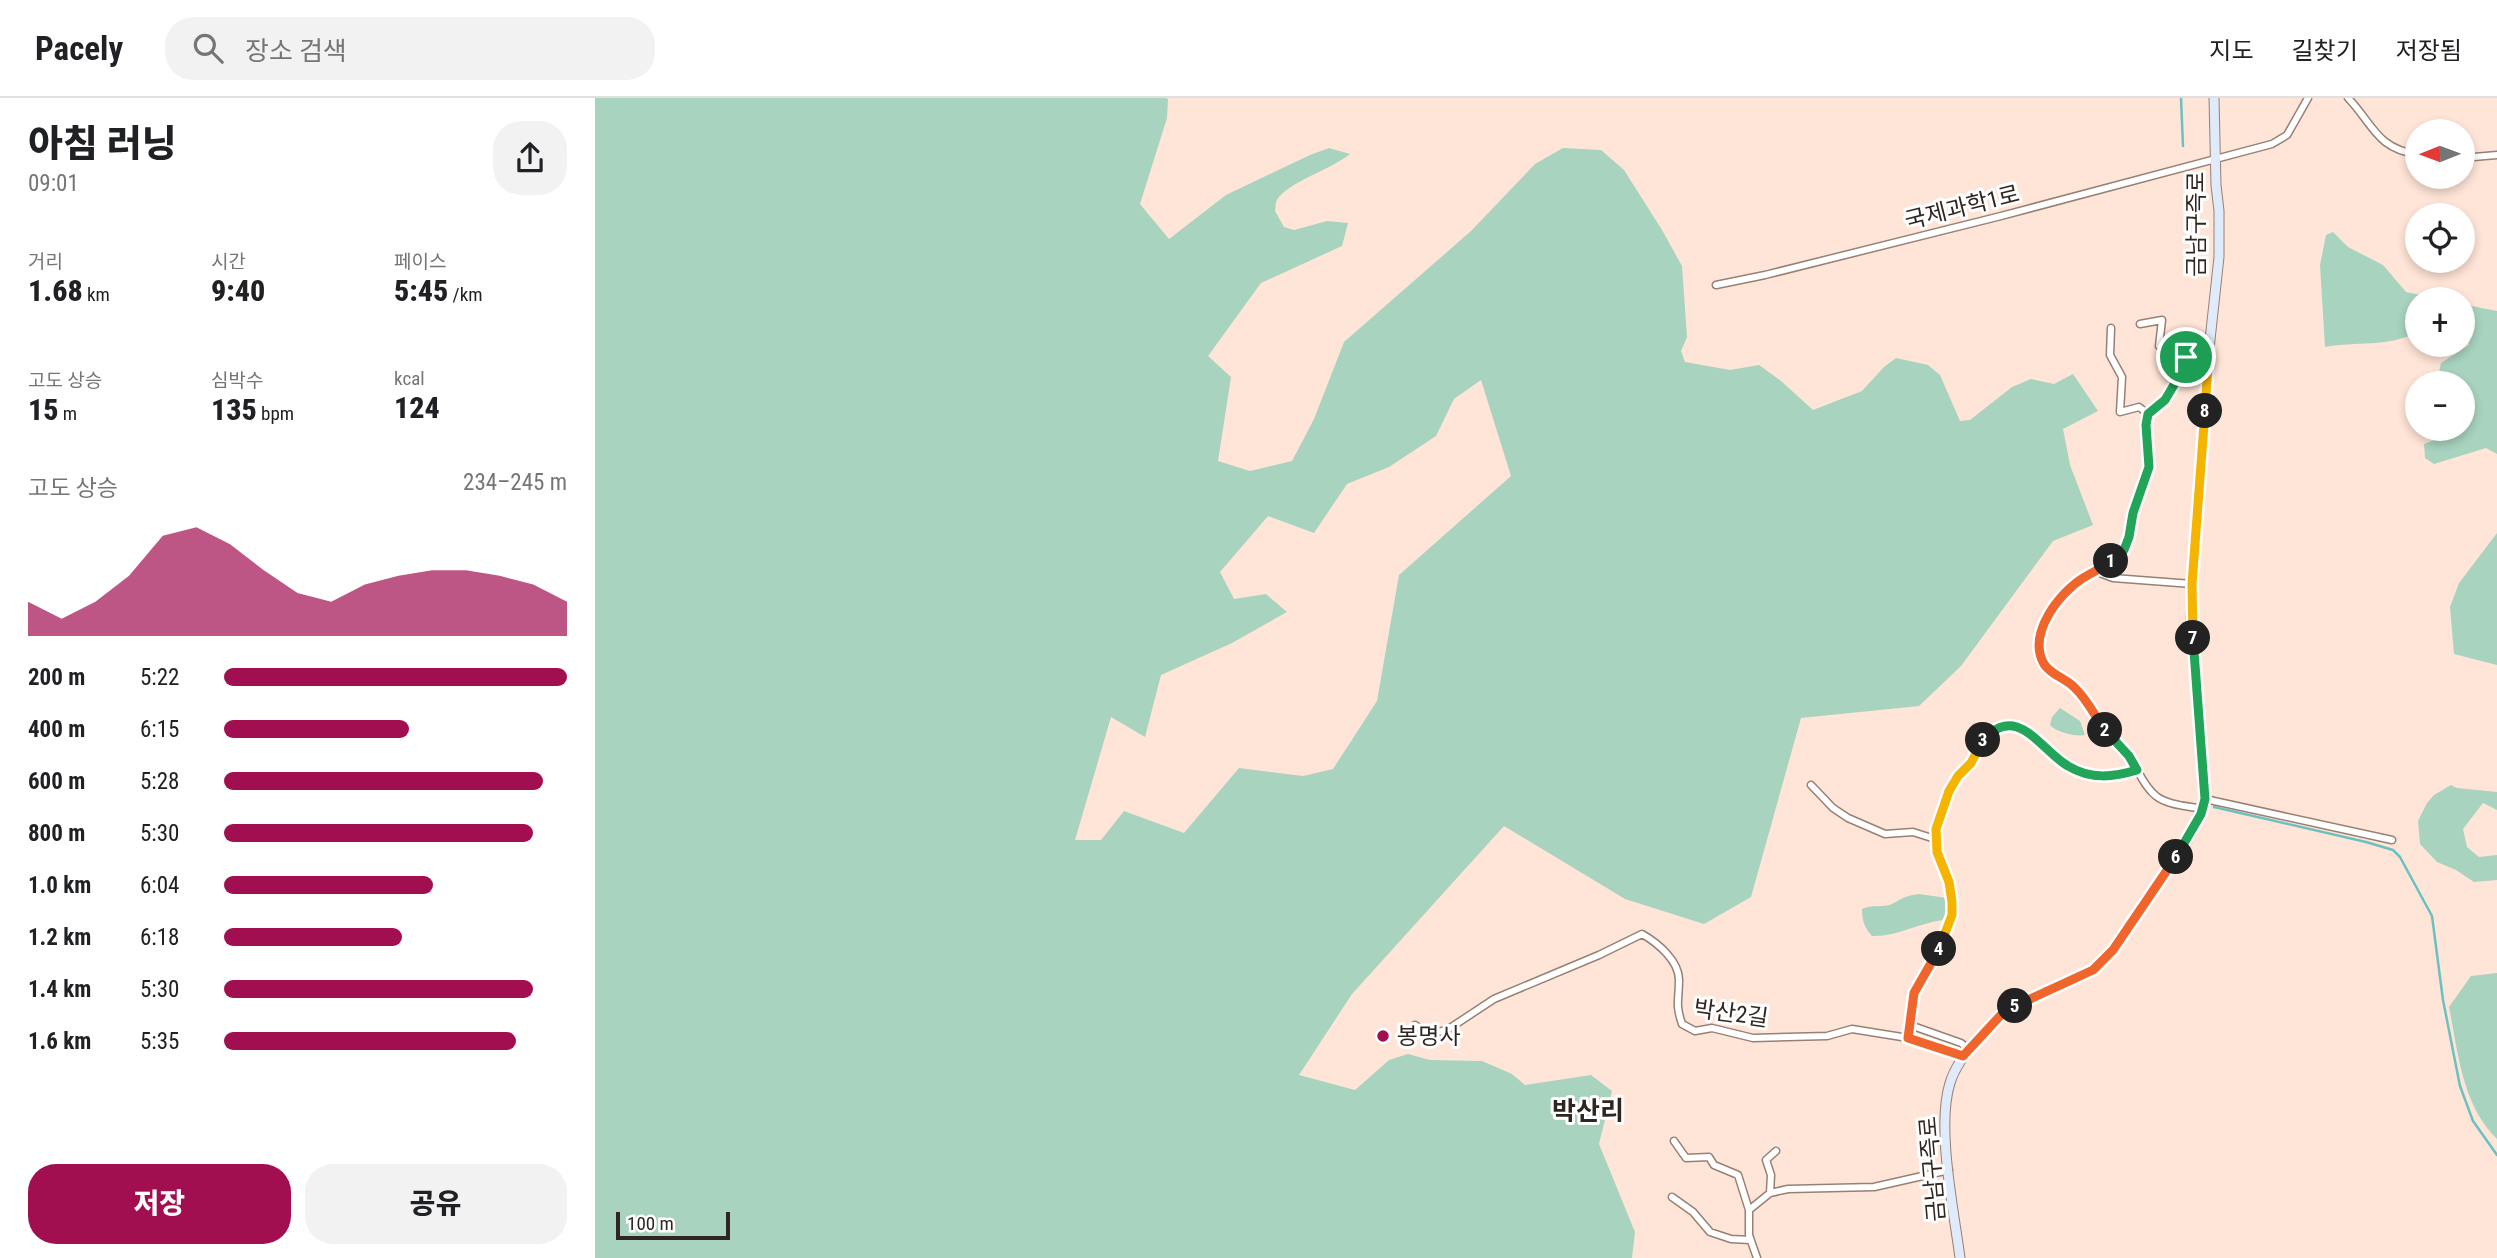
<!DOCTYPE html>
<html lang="ko">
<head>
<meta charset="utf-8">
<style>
  body { margin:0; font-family:"Roboto Condensed","Noto Sans KR",sans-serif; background:#f2f2f2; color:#202124; height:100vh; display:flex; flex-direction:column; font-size:26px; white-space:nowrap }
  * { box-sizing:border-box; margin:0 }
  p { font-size:23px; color:#757577 }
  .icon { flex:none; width:38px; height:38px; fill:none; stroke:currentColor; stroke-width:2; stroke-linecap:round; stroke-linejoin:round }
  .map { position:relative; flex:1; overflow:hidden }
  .details { display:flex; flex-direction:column; background:#fff; width:595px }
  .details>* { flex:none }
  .needle { width:46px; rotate:269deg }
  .fabs { position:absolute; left:1810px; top:21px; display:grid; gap:14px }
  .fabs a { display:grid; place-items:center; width:70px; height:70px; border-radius:50%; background:#fff; box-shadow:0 4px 10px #0003; font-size:35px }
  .scale { position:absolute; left:21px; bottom:18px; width:114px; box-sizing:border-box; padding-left:7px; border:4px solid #2f2621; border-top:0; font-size:19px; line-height:24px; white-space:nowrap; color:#2f2621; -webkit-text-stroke:5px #fff; paint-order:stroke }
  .pin { position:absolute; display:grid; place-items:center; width:60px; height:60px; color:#fff; margin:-30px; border:4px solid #fff; border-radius:50%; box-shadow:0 2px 7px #0007 }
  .km { position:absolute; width:35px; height:35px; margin:-18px; border-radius:50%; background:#222; color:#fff; font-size:19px; line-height:35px; text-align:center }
  .round { display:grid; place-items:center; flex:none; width:74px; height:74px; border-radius:28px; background:#f2f2f2 }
  .summary { display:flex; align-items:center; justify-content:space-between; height:119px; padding:0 28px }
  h1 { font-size:38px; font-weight:800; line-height:52px }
  .stats { display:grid; grid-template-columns:repeat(3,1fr); gap:10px; height:119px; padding:7px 28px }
  .stats div { display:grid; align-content:center }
  .stats b { font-size:30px; font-weight:800 }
  .stats small { font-size:19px; font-weight:400 }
  .stats p { font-size:19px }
  .chart { height:196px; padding:14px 28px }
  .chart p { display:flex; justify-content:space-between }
  .chart svg { width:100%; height:126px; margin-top:7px; fill:#a20f51; opacity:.7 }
  .primary-button { display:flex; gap:14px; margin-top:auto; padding:14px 28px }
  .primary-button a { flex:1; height:80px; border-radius:28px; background:#a20f51; color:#fff; font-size:28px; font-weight:800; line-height:80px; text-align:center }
  .primary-button a+a { background:#f2f2f2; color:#202124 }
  ul { padding:0 28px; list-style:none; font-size:23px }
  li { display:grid; grid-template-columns:112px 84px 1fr; align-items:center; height:52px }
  li i { height:18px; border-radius:9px; background:#a20f51 }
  header { display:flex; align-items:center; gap:42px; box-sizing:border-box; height:98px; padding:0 35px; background:#fff; border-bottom:2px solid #e0e0e0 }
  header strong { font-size:33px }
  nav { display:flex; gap:38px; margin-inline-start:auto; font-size:24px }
  .search { width:490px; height:63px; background:#f2f2f2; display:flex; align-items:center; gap:18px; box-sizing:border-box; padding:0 24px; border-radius:28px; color:#757577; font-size:26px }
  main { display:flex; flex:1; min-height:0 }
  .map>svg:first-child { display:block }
  .green { fill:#a8d3bf; fill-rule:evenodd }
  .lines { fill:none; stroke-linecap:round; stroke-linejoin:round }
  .stream { stroke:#6ac1c2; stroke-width:2.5 }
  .minor-casing { stroke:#978074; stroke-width:9 }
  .secondary-casing { stroke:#978074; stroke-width:11 }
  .minor { stroke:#fff; stroke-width:6 }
  .secondary { stroke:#dfebfa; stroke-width:9 }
  .split-1-casing { stroke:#fff; stroke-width:14 }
  .split-2-casing { stroke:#fff; stroke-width:14 }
  .split-3-casing { stroke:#fff; stroke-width:14 }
  .split-4-casing { stroke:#fff; stroke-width:14 }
  .split-5-casing { stroke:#fff; stroke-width:14 }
  .split-6-casing { stroke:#fff; stroke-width:14 }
  .split-7-casing { stroke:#fff; stroke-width:14 }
  .split-8-casing { stroke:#fff; stroke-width:14 }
  .split-9-casing { stroke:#fff; stroke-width:14 }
  .split-1 { stroke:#22a559; stroke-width:9 }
  .split-2 { stroke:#f0652b; stroke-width:9 }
  .split-3 { stroke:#22a559; stroke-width:9 }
  .split-4 { stroke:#f5b400; stroke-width:9 }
  .split-5 { stroke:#f0652b; stroke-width:9 }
  .split-6 { stroke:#f0652b; stroke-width:9 }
  .split-7 { stroke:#22a559; stroke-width:9 }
  .split-8 { stroke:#f5b400; stroke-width:9 }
  .split-9 { stroke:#f5b400; stroke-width:9 }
  .poi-dot { fill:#a20f51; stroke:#fff; stroke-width:2.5 }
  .labels { text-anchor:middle; stroke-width:6; stroke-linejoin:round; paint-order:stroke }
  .street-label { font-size:23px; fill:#2f2621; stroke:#fff }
  .poi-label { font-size:23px; fill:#2f2621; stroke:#fff; text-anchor:start }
  .quarter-label { font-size:26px; font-weight:bold; fill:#2f2621; stroke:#fff }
</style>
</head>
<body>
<header>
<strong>Pacely</strong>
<div class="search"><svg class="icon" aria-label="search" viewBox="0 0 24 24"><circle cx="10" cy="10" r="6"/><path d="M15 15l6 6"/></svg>장소 검색</div>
<nav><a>지도</a><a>길찾기</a><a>저장됨</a></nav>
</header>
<main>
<section class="details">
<div class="summary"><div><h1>아침 러닝</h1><p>09:01</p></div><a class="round"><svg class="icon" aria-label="share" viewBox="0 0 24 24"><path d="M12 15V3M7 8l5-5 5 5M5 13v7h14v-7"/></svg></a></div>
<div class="stats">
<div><p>거리</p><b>1.68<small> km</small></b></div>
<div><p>시간</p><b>9:40</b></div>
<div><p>페이스</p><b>5:45<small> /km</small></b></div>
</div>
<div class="stats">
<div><p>고도 상승</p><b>15<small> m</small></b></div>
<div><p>심박수</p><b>135<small> bpm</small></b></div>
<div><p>kcal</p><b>124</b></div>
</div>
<div class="chart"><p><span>고도 상승</span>234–245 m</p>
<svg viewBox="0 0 160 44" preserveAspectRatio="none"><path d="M0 44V32L10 38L20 32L30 23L40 9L50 6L60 12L70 21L80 29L90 32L100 26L110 23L120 21L130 21L140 23L150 26L160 32V44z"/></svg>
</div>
<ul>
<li><b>200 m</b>5:22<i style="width:100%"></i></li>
<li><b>400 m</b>6:15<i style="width:54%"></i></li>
<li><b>600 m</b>5:28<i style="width:93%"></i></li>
<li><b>800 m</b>5:30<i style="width:90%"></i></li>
<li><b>1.0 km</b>6:04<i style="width:61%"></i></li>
<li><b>1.2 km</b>6:18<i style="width:52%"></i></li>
<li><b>1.4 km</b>5:30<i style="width:90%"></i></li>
<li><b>1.6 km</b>5:35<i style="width:85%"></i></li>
</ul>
<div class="primary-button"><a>저장</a><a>공유</a></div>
</section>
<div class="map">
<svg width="1902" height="1160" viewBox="0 0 1902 1160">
  <rect width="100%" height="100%" fill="#ffe5d7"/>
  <!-- green -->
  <path class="green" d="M0,0H570L573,1L572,20L545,106L574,141L631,97L715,57L734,50L755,56C737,71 691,85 682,102C680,105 681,109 680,113L689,129L699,132L732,123L753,125L747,148L666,185L613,258L636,279L623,363L655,373L697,363L719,321L749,244L876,133L940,66L968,50L1006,52L1029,72L1067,132L1087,168L1092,239L1086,253L1090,264L1135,272L1164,267L1186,283L1218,312L1267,293L1289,269L1301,260L1333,267L1345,277L1365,323L1375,322L1417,289L1436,281L1459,286L1478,276L1503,313L1468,331L1475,367L1498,427L1458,443L1366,568L1324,608L1206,620L1156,799L1109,826L1030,801L909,728L757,896L704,977L760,992L794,962L813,956L835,962L887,963L917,976L930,987L996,977L1017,993L1004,1046L1040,1134L1037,1160H0ZM886,282L916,378L804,477L782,603L738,671L708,678L644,670L589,735L529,713L506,742H480L516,619L550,639L566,577L637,545L692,514L671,496L639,501L625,474L673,418L719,435L752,386L794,369L841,338L859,301Z
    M1738,134L1753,149L1788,167L1811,194L1845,201H1822V234C1793,250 1761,243 1730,249L1725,167L1731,137Z
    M1867,206L1902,213V356L1891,350L1839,366L1830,360L1829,346L1867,331L1876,306L1867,300V285L1842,284L1846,265L1874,247L1872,237L1867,236Z
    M1902,435V567L1859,556L1855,509L1864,485Z
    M1465,610L1485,623L1490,637C1481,639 1461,634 1455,627L1457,619Z
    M1856,687L1862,690L1902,694V712L1888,705L1868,731L1872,749L1884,759L1902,757V782L1879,784L1861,772L1842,764L1825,746L1823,723L1832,705L1839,697Z
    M1324,796L1352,800L1353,817L1348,822C1324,825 1301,839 1277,838C1269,829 1267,822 1267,811C1277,806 1288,810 1297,806C1308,800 1310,798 1324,796Z
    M1902,875V1041C1867,1007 1863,954 1854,909L1876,878Z"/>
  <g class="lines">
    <!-- stream -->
    <path class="stream" d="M1586,0L1588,48
      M1619,709L1771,744L1798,752L1805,759L1837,818L1848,902L1865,988L1878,1023L1902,1057"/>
    <defs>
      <path id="minor" d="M1753,0C1778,26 1782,51 1822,56
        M1867,60L1902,57
        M1121,187L1170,177L1406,118L1677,46L1692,37L1713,0
        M1545,226L1567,222L1564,248L1579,260L1591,259
        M1516,230L1515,257L1527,279L1525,314L1544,309L1553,316
        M1553,316L1570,302L1583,280L1591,259L1614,251
        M1502,474L1529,452L1534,439L1538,415L1554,369L1551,327L1553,316
        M1597,486L1518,480L1502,474C1474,486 1440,518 1445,552C1448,575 1473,582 1487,598C1498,610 1504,625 1514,638C1520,645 1527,651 1533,658C1543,670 1548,688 1561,698C1572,707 1593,708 1607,711
        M1216,687L1238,710L1253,720L1290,736L1318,734L1340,741
        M1610,701L1797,742
        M820,927L834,936L852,932L899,901L1004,857L1047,836C1063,845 1084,863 1084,882C1084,903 1080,905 1087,926L1100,933L1117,930L1158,940L1232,938L1257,931L1313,940L1368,958
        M1315,927L1366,945L1375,952
        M1313,940C1316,920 1315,901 1324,883C1335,861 1353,842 1357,817C1362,789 1340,767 1340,740C1340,721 1351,696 1362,681C1366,675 1372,671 1376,665C1380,660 1381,652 1385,646C1392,634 1408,626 1421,628C1433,631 1442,641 1451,650C1481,678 1503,684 1542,672
        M1079,1043L1091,1060L1114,1059L1119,1067L1143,1077L1154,1112
        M1175,1095L1176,1077L1171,1062L1181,1053
        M1077,1099L1098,1114L1115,1134L1136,1141L1155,1142
        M1162,1160L1154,1137V1112L1175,1095L1193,1091L1279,1089L1354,1072"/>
      <path id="secondary" d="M1365,1160C1359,1113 1341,1029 1355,985C1363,958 1402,915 1428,903C1450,892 1475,887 1496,873C1518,859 1532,832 1546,811C1570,776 1599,742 1610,701L1596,519L1614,251L1624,159V113L1621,87L1619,0"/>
    </defs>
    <!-- minor casing -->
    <use href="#minor" class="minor-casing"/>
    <!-- secondary casing -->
    <use href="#secondary" class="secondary-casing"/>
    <!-- minor -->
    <use href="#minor" class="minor"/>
    <!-- secondary -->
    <use href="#secondary" class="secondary"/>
  </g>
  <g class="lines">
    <defs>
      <path id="split-1" d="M1516,463L1529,452L1534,439L1538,415L1554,369L1551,327L1553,316L1570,302L1583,280L1591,259"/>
      <path id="split-2" d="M1510,632C1500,618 1492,601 1479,589C1470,580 1456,577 1449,566C1432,536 1464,495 1488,480C1498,474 1507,470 1516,463"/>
      <path id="split-3" d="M1388,642C1423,604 1445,652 1473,668C1496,682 1519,679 1542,672L1534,658L1510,632"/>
      <path id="split-4" d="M1344,851L1357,817V804L1354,784L1342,754L1341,731L1354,693L1363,678L1376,665L1388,642"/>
      <path id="split-5" d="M1344,851L1319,895L1313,940L1368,958L1405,918L1420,908"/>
      <path id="split-6" d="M1420,908L1498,872L1518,852L1581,759"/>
      <path id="split-7" d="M1581,759L1606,716L1610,701L1598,540"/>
      <path id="split-8" d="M1598,540L1597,486L1610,313"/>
      <path id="split-9" d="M1591,259L1614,251L1610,313"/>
    </defs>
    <!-- split-1 casing -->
    <use href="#split-1" class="split-1-casing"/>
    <!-- split-2 casing -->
    <use href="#split-2" class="split-2-casing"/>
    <!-- split-3 casing -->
    <use href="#split-3" class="split-3-casing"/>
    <!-- split-4 casing -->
    <use href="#split-4" class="split-4-casing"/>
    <!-- split-5 casing -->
    <use href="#split-5" class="split-5-casing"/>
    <!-- split-6 casing -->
    <use href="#split-6" class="split-6-casing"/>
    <!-- split-7 casing -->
    <use href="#split-7" class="split-7-casing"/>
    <!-- split-8 casing -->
    <use href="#split-8" class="split-8-casing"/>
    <!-- split-9 casing -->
    <use href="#split-9" class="split-9-casing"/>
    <!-- split-1 -->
    <use href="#split-1" class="split-1"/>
    <!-- split-2 -->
    <use href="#split-2" class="split-2"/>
    <!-- split-3 -->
    <use href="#split-3" class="split-3"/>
    <!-- split-4 -->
    <use href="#split-4" class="split-4"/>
    <!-- split-5 -->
    <use href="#split-5" class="split-5"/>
    <!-- split-6 -->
    <use href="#split-6" class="split-6"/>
    <!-- split-7 -->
    <use href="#split-7" class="split-7"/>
    <!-- split-8 -->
    <use href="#split-8" class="split-8"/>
    <!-- split-9 -->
    <use href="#split-9" class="split-9"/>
  </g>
  <!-- markers -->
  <circle class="poi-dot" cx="788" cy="938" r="7"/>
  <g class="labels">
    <!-- street labels -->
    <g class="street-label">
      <text transform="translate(1367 109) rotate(-14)" y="8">국제과학1로</text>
      <text transform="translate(1601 126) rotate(-90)" y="8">금남구즉로</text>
      <text transform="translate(1136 915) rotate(8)" y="8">박산2길</text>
      <text transform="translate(1337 1071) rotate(-95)" y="8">금남구즉로</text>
    </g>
    <!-- poi labels -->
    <g class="poi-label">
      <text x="802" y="946">봉명사</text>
    </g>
    <!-- quarter labels -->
    <g class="quarter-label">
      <text x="993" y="1022">박산리</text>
    </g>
  </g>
</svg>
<div class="fabs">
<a><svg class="needle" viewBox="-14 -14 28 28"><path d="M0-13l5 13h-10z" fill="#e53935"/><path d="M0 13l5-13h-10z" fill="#757577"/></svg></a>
<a><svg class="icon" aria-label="locate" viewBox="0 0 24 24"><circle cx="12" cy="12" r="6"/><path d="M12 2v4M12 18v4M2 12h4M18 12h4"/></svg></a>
<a>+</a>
<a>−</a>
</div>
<div class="scale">100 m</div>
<div class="pin" style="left:1591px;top:259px;background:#1e9e55"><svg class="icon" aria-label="arrive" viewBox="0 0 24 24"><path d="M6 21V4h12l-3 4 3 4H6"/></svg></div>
<b class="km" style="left:1516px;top:463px">1</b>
<b class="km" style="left:1510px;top:632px">2</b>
<b class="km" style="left:1388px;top:642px">3</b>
<b class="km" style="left:1344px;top:851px">4</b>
<b class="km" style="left:1420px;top:908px">5</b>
<b class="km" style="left:1581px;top:759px">6</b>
<b class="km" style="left:1598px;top:540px">7</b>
<b class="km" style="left:1610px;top:313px">8</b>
</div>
</main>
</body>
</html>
